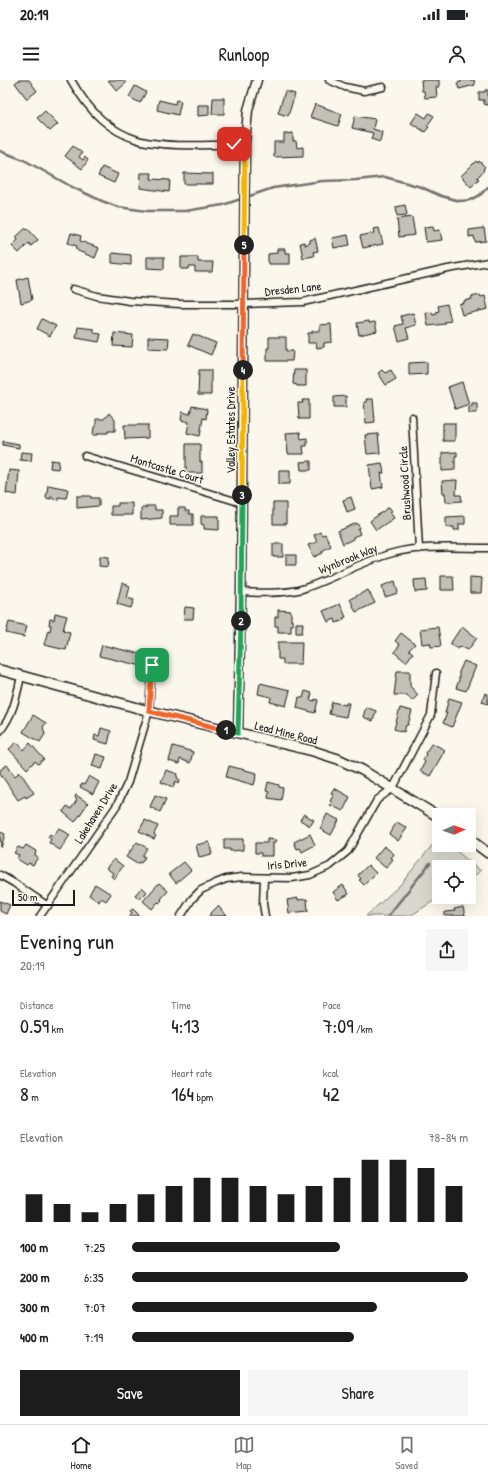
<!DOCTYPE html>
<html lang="en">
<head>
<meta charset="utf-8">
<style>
  body { margin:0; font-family:"Patrick Hand",sans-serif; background:#f6f6f6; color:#202124; height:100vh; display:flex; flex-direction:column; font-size:15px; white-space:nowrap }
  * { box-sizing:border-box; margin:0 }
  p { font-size:13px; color:#757577 }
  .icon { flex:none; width:22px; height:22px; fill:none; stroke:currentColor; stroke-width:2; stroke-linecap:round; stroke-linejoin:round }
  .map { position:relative; height:836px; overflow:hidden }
  .sheet { display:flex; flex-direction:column; background:#fff; flex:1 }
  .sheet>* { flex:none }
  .needle { width:26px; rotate:88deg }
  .controls { position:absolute; left:432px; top:728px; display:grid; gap:8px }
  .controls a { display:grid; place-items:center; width:44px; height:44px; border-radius:0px; background:#fff; box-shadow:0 4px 16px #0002; font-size:20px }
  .scale { position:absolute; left:12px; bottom:10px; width:63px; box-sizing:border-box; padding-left:4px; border:2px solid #1c1c1c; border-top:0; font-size:11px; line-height:14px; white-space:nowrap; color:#1c1c1c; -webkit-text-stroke:3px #fbf7ec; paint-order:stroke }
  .pin { position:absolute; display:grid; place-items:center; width:34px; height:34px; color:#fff; margin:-17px; border-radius:8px; box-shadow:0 2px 6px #0006 }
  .km { position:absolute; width:20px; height:20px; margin:-10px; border-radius:50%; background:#222; color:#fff; font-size:11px; line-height:20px; text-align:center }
  .round { display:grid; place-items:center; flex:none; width:42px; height:42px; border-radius:0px; background:#f6f6f6 }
  .headline { display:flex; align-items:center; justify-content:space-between; height:68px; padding:0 20px }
  h1 { font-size:22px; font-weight:600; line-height:30px }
  .metrics { display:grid; grid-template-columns:repeat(3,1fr); gap:6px; height:68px; padding:4px 20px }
  .metrics div { display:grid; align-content:center }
  .metrics b { font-size:20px; font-weight:600 }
  .metrics small { font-size:11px; font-weight:400 }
  .metrics p { font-size:11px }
  .chart { height:112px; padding:8px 20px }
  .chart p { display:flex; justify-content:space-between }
  .chart svg { width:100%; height:72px; margin-top:4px; stroke:#1c1c1c; stroke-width:6 }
  .primary-button { display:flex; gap:8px; margin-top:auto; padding:8px 20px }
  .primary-button a { flex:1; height:46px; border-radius:0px; background:#1c1c1c; color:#fff; font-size:16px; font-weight:600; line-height:46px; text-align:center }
  .primary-button a+a { background:#f6f6f6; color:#202124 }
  ul { padding:0 20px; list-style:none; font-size:13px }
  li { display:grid; grid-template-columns:64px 48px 1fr; align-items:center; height:30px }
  li i { height:10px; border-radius:5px; background:#1c1c1c }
  .status { display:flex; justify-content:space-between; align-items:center; height:28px; padding:0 20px; background:#fff; direction:ltr }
  .status svg { height:11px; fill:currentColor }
  header { display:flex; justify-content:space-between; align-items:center; height:52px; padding:0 20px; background:#fff; font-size:18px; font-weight:600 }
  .tab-bar { display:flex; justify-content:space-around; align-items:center; height:56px; border-top:1px solid #e0e0e0; background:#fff; font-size:11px; color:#757577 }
  .tab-bar a { display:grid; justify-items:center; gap:2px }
  .tab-bar .selected { color:#1c1c1c }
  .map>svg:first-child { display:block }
  .green { fill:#dad7ce; stroke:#7b7a75 }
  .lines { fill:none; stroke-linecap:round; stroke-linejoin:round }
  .stream { stroke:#74726e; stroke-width:2.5 }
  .building { fill:#c3c0b8; stroke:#1c1c1c }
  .minor-casing { stroke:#1c1c1c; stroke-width:9 }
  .tertiary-casing { stroke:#1c1c1c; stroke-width:11 }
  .secondary-casing { stroke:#1c1c1c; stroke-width:12 }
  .minor { stroke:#fbf7ec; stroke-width:6 }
  .tertiary { stroke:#fbf7ec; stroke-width:8 }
  .secondary { stroke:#fbf7ec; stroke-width:9 }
  .split-1-casing { stroke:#fff; stroke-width:8 }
  .split-2-casing { stroke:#fff; stroke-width:8 }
  .split-3-casing { stroke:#fff; stroke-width:8 }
  .split-4-casing { stroke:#fff; stroke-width:8 }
  .split-5-casing { stroke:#fff; stroke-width:8 }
  .split-6-casing { stroke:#fff; stroke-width:8 }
  .split-1 { stroke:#f0652b; stroke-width:5 }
  .split-2 { stroke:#22a559; stroke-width:5 }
  .split-3 { stroke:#22a559; stroke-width:5 }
  .split-4 { stroke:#f5b400; stroke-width:5 }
  .split-5 { stroke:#f0652b; stroke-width:5 }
  .split-6 { stroke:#f5b400; stroke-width:5 }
  .labels { text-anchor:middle; stroke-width:3; stroke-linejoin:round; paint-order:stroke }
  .street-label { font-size:12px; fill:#1c1c1c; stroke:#fbf7ec }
</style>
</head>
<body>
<div class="status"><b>20:19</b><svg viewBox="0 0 49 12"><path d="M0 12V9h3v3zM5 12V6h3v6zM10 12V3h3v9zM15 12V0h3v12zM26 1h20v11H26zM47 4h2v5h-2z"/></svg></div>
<header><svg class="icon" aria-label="menu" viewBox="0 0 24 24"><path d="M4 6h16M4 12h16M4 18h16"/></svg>Runloop<svg class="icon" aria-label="person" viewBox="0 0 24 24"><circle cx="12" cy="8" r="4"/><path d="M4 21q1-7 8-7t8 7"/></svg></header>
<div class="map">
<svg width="488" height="836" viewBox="0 0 488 836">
  <rect width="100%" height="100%" fill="#fbf7ec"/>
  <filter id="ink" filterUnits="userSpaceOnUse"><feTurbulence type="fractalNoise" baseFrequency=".025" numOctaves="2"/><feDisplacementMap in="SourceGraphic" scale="8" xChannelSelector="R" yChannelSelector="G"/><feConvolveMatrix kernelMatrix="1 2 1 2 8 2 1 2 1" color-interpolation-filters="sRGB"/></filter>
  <g filter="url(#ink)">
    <!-- green -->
    <path class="green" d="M438,758L439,765H449L481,791L469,799V787H439V817H440L410,836H366L400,805Z"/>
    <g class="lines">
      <!-- stream -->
      <path class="stream" d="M0,71L24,80L72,107L102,121L118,127L147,131H185L223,125L273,108L322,101L356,100L385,97L421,107L441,116L460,121L470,120L480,115L488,107
        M388,836L430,783"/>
    </g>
    <!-- building -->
    <path class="building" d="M19,0H29L37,11L27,19L15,3Z
      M108,0H123L126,3L117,11Z
      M421,0H439V7H436L437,17L425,18L424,11H422Z
      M461,0H474L475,5L459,9L457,3L461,2Z
      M135,6L146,12L140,23L129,17Z
      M485,10H488V25L484,24V20H479V12H485Z
      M285,11L295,14L288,36L278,33Z
      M213,18H224V34H212Z
      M159,20L175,24L176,20L181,21L178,35L157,30Z
      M315,24L342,34L338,46L310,37Z
      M198,25H209V35L198,36Z
      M45,31L58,44L50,51L37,38Z
      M418,33L426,38L429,33L434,36L427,46L429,47L425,52L411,43Z
      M355,36L375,39L373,49L382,52L380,62L371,59L373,53L352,48Z
      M293,53V61H296L297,68L303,67V76L274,77V62H284V54Z
      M73,66L82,73L79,77L83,80L85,77L88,80L82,89L65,76Z
      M476,81L478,83L479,81L485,87L483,89L484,90L477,98L479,99L471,107L461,96Z
      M102,87L118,94L114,103L98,96Z
      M141,93H152L151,99L170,100L169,112L140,108Z
      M184,93L213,94V104H184Z
      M405,125L407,135L397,136L396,127Z
      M412,137L415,155L399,157L397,139Z
      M433,146L434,151L440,150L442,160L426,162L424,147Z
      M26,148L27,150L28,149L38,160L31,166L29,163L19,173L12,166L18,160L16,157Z
      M379,148L383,164L363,168L360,156L374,153L373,149Z
      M484,148L486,161L475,162L474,156L469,157V150Z
      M71,153L81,156L80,161L99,168L95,178L78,171L76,169L77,166L68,163Z
      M348,155L350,165L334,168L332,158Z
      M315,158L318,171L313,172L314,176L303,178L300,163L304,162L305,165L310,163V160Z
      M277,169H285V173H290V184H268V174L277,173Z
      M112,173L131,175V185L112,183Z
      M147,177H164V189L147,188Z
      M181,177H198V182H213L212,192H195V187H189V189H181Z
      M28,197L32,220L21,223L17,200Z
      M480,215L481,217L485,216L488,229L462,235L459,224L464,223V221L472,219L471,217Z
      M447,224L451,241L445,242V244L428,246L426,233L432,232L433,235L437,234L436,232L439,231L438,226Z
      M413,233L416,245L406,248L409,258L399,261L395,246L403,244L401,236Z
      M42,239L56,246L50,256L37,249Z
      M369,241V243L375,242L377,251L359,255L357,243Z
      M331,244L332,262L324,263V267L317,268L316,263H308V253H312V251H320V245Z
      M78,247L94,249V253L101,254L99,262L76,258Z
      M114,253L133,255L132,267L113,266Z
      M193,254L216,263L211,275L188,265Z
      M148,257L169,258L168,269L148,268Z
      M269,257H286V271H293L292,281H267V268H269Z
      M427,282V294L409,295V283Z
      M199,290H211V315H198Z
      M294,290H306V306H297V305L293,304Z
      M382,290L385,293L391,290L396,299L386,305L378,293Z
      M462,302L469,324L455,329L448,307Z
      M346,316V327H334V317Z
      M366,319H373L375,342L366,343L364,322H367Z
      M302,320H309V339H299L298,323H303Z
      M472,323H477V333H469V326H472Z
      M192,326L207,329L206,339L203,338L200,356L187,353L189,342L181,340L182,332L190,334Z
      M109,333L115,340V351H108V353H98V355H93L94,347H96V339H104Z
      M443,343H455V361H443Z
      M124,345H148V358L125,359Z
      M300,352L301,359L307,358V366H303L304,374H288L286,353Z
      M378,354L380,373L367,374L365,355Z
      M3,361L19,364V368L3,365Z
      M186,364H200V382H202V393H186Z
      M21,372L32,373L31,381L20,380Z
      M457,372V376H455V390L442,391V373Z
      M51,380L59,381L58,389L50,388Z
      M311,381V390H301L300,382Z
      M382,383L384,393H381L383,407L372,409L369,385Z
      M9,390L19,391L17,415L6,413Z
      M279,390H290V404H279Z
      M457,400L456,415H461L462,421L446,422L445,413H443L442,401Z
      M48,405L68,409L66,418L58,417V420L53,419V417L51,416V419L46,418Z
      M77,416H91V418H99V426L77,428Z
      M351,417L355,429L347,432L343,420Z
      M118,423H132V435H111V426H118Z
      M273,423H286V444H273Z
      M146,426H155V430H162V438L141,440V428H146Z
      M389,427L392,431L390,432L394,438L376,450L370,441Z
      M178,428H185V431H189V434H193V445H170V436H178Z
      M201,436H219V450L204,449V445L201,444Z
      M465,436V444H459V450H454V447H446V437Z
      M357,443L360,448L358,449L360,454L353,457V459L343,464L338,451Z
      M320,452L322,455L325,454L331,466L322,471L323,473L314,477L308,465L317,462L314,455Z
      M273,464H283V477H273Z
      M286,475H296V485H286Z
      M100,476L109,477L108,487L99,486Z
      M441,496H453L454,510H441Z
      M470,497L482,498L481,513H470Z
      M426,499L427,511L415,512L414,500Z
      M395,501L398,513L385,517L382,506Z
      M122,503L130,506L127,518L134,520L131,528L117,524Z
      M368,510L375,523L356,532L350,519Z
      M340,524L346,537L343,538L344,540L336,543L335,539L328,542L323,531Z
      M185,527L194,528L193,539H184Z
      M278,530L291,531V541H293V545H291V552H278V546H275V537H278Z
      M55,533L67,536L63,550L70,552L66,570L44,565L48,550L50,551L51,545H49L50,539L54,540Z
      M9,542L27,546L24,557L6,553Z
      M296,543H303L302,553H296Z
      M462,546L477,558L468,570L460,566L458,569L450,564Z
      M438,547L441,566L431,567L430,563L422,564L420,549Z
      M401,553L415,564L409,570L413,573L406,582L394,572L400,565L395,561Z
      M278,562H302L301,584H283V579H278Z
      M102,565L145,575L142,586L99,576Z
      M464,581L476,586L466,611L456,608L459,600V592Z
      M397,591H410V606L418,615L412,621L407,615H394Z
      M260,603L290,610L286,626L270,622L271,617L258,614Z
      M305,611L312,613L310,620L315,621V619L318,620L315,633L297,628L299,617L303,618Z
      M485,613L488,614V624L482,622Z
      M449,618L462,622L452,647L443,643L447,633H445Z
      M332,622L346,625V623H349L346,637L329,634Z
      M366,627L376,631L373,641L363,637Z
      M400,628L412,631L408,645H406L404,652L394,649Z
      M33,635L46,643L43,647L45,654L40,662L23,652Z
      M101,648L111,651L108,664L94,660L95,655L99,656Z
      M17,662L24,670L30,663L44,679L38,684L35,681L27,689L9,669Z
      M432,663L445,670L430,696L420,691L425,682L423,680L426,674L425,673Z
      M173,666L193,672L190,683L180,679L179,684L169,681Z
      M96,674L106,677L102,689L92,686Z
      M7,685L15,696L20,692L34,713L26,718L25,716L18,720L0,693V690Z
      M229,686L257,693L254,705L226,697Z
      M166,690L178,694L177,698L180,700L179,703L176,701L173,707L161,702Z
      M89,696L99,702L93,714L80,707L82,704L84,705Z
      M268,702L279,705V707L283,708L281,720L268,718L269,712L266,711Z
      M334,708L350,717L343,731L330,725L332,722L330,721L334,714L331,713Z
      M76,715L88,723L75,742L63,732L67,726L71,729L77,720L75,718Z
      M155,715L166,719L160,732L150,727Z
      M304,734L314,740L310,746L300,740Z
      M327,734L339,740L331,755L320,749Z
      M145,740L158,746L154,754L156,756L154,759L139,751Z
      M397,742L407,748L398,761L389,754Z
      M59,748L70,755L60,770L49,763L51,759L48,757L50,754L53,756Z
      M1,752L5,754L1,768L0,754Z
      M310,754L315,765L302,772L300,768L297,769L294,762Z
      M224,759H243V770L230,771V769H224Z
      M267,759L276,760L275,763H273V776H261V773H255V763H267Z
      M137,762L147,768L142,776L145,777L141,783L138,782L137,784L126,777Z
      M209,762L212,774L199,777L196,765Z
      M26,765L36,771L35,775L38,777L33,785L29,783L27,785L17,779L19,775L14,773L18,767L23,769Z
      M384,766L394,774L391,778L393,779L386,788L374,778Z
      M114,779L123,786L114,799L111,796L113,793L106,788Z
      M184,782L191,790L176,803L169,794Z
      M368,785L376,793L364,805L359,800L361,799L358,795Z
      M159,803L168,811L161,819L162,820L159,823L158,822L152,829L143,821Z
      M95,804L111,814L106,821L101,818L99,822L89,815Z
      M343,805L349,814L338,820L333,812Z
      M142,807L147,812L140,819L135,815Z
      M298,818V820L307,819L308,831L289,833L287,820Z
      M0,821L10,825L6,834L0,831Z
      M218,826L227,836H211L209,835Z
      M463,827L465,836H445V832L455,831L454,829Z
      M133,829L140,836H129L132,833L130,831Z"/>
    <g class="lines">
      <defs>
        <path id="minor" d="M71,0C79,14 89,28 101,39C111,48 125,56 138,60C166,68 216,65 245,64
          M329,0L345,7L364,11L383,7
          M73,209L97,216L130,221L180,224H244L303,222L448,189L488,182
          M412,337L419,469
          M85,376L242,423
          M241,512C259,513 288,514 305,508C335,498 362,481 393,473C423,465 457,468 488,468
          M0,651C13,636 17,615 21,596
          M0,795L14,803L48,826
          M264,798L263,824L265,836
          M40,836L117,725L128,702L149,631L152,585
          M181,836L192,819L201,810L216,803L226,799L242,797L292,798L310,795L330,786L348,771L377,720L393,708L431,635L436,593"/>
        <path id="tertiary" d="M238,653L241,512L245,64L248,30L257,0"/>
        <path id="secondary" d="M0,590L149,631L313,671L338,679L362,690L439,737
          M469,759L488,773"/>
      </defs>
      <!-- minor casing -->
      <use href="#minor" class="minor-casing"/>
      <!-- tertiary casing -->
      <use href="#tertiary" class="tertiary-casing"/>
      <!-- secondary casing -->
      <use href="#secondary" class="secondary-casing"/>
      <!-- minor -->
      <use href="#minor" class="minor"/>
      <!-- tertiary -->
      <use href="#tertiary" class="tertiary"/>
      <!-- secondary -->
      <use href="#secondary" class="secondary"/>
    </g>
  </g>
  <g class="lines" filter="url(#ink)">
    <defs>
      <path id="split-1" d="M152,585L149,631L226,650"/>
      <path id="split-2" d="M226,650L238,653L241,541"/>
      <path id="split-3" d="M241,541L242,415"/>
      <path id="split-4" d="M242,415L243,290"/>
      <path id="split-5" d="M243,290L244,165"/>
      <path id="split-6" d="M234,64H245L244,165"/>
    </defs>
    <!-- split-1 casing -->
    <use href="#split-1" class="split-1-casing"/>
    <!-- split-2 casing -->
    <use href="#split-2" class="split-2-casing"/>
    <!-- split-3 casing -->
    <use href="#split-3" class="split-3-casing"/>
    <!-- split-4 casing -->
    <use href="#split-4" class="split-4-casing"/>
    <!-- split-5 casing -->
    <use href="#split-5" class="split-5-casing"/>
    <!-- split-6 casing -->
    <use href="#split-6" class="split-6-casing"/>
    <!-- split-1 -->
    <use href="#split-1" class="split-1"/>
    <!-- split-2 -->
    <use href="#split-2" class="split-2"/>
    <!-- split-3 -->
    <use href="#split-3" class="split-3"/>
    <!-- split-4 -->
    <use href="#split-4" class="split-4"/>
    <!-- split-5 -->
    <use href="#split-5" class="split-5"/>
    <!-- split-6 -->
    <use href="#split-6" class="split-6"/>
  </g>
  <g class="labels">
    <!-- street labels -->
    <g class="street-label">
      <text transform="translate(293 209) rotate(-6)" y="4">Dresden Lane</text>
      <text transform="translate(231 350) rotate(-90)" y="4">Valley Estates Drive</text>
      <text transform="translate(167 389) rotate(17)" y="4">Montcastle Court</text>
      <text transform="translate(405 403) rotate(-93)" y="4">Brushwood Circle</text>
      <text transform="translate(348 479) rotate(-22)" y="4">Wynbrook Way</text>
      <text transform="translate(286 653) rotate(14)" y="4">Lead Mine Road</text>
      <text transform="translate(96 733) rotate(-58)" y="4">Lakehaven Drive</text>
      <text transform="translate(287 784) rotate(-5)" y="4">Iris Drive</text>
    </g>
  </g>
</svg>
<div class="controls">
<a><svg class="needle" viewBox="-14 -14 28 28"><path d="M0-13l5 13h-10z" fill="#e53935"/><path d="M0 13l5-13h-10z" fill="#757577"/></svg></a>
<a><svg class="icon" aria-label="locate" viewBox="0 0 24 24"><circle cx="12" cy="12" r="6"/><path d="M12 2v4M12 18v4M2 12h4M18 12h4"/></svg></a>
</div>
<div class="scale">50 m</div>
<div class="pin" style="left:152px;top:585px;background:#1e9e55"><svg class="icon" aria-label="arrive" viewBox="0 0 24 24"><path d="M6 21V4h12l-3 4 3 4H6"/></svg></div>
<div class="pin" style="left:234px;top:64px;background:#d93025"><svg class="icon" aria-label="check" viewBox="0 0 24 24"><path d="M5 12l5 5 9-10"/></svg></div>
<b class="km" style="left:226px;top:650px">1</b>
<b class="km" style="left:241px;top:541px">2</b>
<b class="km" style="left:242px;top:415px">3</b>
<b class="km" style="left:243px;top:290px">4</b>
<b class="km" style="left:244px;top:165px">5</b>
</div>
<section class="sheet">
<div class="headline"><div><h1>Evening run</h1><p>20:19</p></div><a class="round"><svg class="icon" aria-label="share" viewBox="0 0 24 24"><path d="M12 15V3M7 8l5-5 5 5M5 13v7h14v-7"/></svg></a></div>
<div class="metrics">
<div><p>Distance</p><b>0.59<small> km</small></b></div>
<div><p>Time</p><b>4:13</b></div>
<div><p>Pace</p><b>7:09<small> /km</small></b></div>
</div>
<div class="metrics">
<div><p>Elevation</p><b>8<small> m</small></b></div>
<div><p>Heart rate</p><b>164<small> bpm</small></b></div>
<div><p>kcal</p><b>42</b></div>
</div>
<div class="chart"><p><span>Elevation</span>78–84 m</p>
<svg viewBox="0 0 160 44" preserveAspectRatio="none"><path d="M5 44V27M15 44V33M25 44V38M35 44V33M45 44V27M55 44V22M65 44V17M75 44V17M85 44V22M95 44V27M105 44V22M115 44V17M125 44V6M135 44V6M145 44V11M155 44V22"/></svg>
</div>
<ul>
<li><b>100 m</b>7:25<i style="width:62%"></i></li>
<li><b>200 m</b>6:35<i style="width:100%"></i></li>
<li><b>300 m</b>7:07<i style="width:73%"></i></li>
<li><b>400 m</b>7:19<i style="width:66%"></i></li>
</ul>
<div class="primary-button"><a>Save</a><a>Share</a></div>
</section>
<nav class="tab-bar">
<a class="selected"><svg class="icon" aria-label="home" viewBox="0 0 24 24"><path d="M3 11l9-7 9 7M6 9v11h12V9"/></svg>Home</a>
<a><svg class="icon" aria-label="map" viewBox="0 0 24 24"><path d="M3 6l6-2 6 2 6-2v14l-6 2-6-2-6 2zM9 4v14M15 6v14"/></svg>Map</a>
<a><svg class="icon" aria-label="saved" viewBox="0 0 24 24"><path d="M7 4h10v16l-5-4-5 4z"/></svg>Saved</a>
</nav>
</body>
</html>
